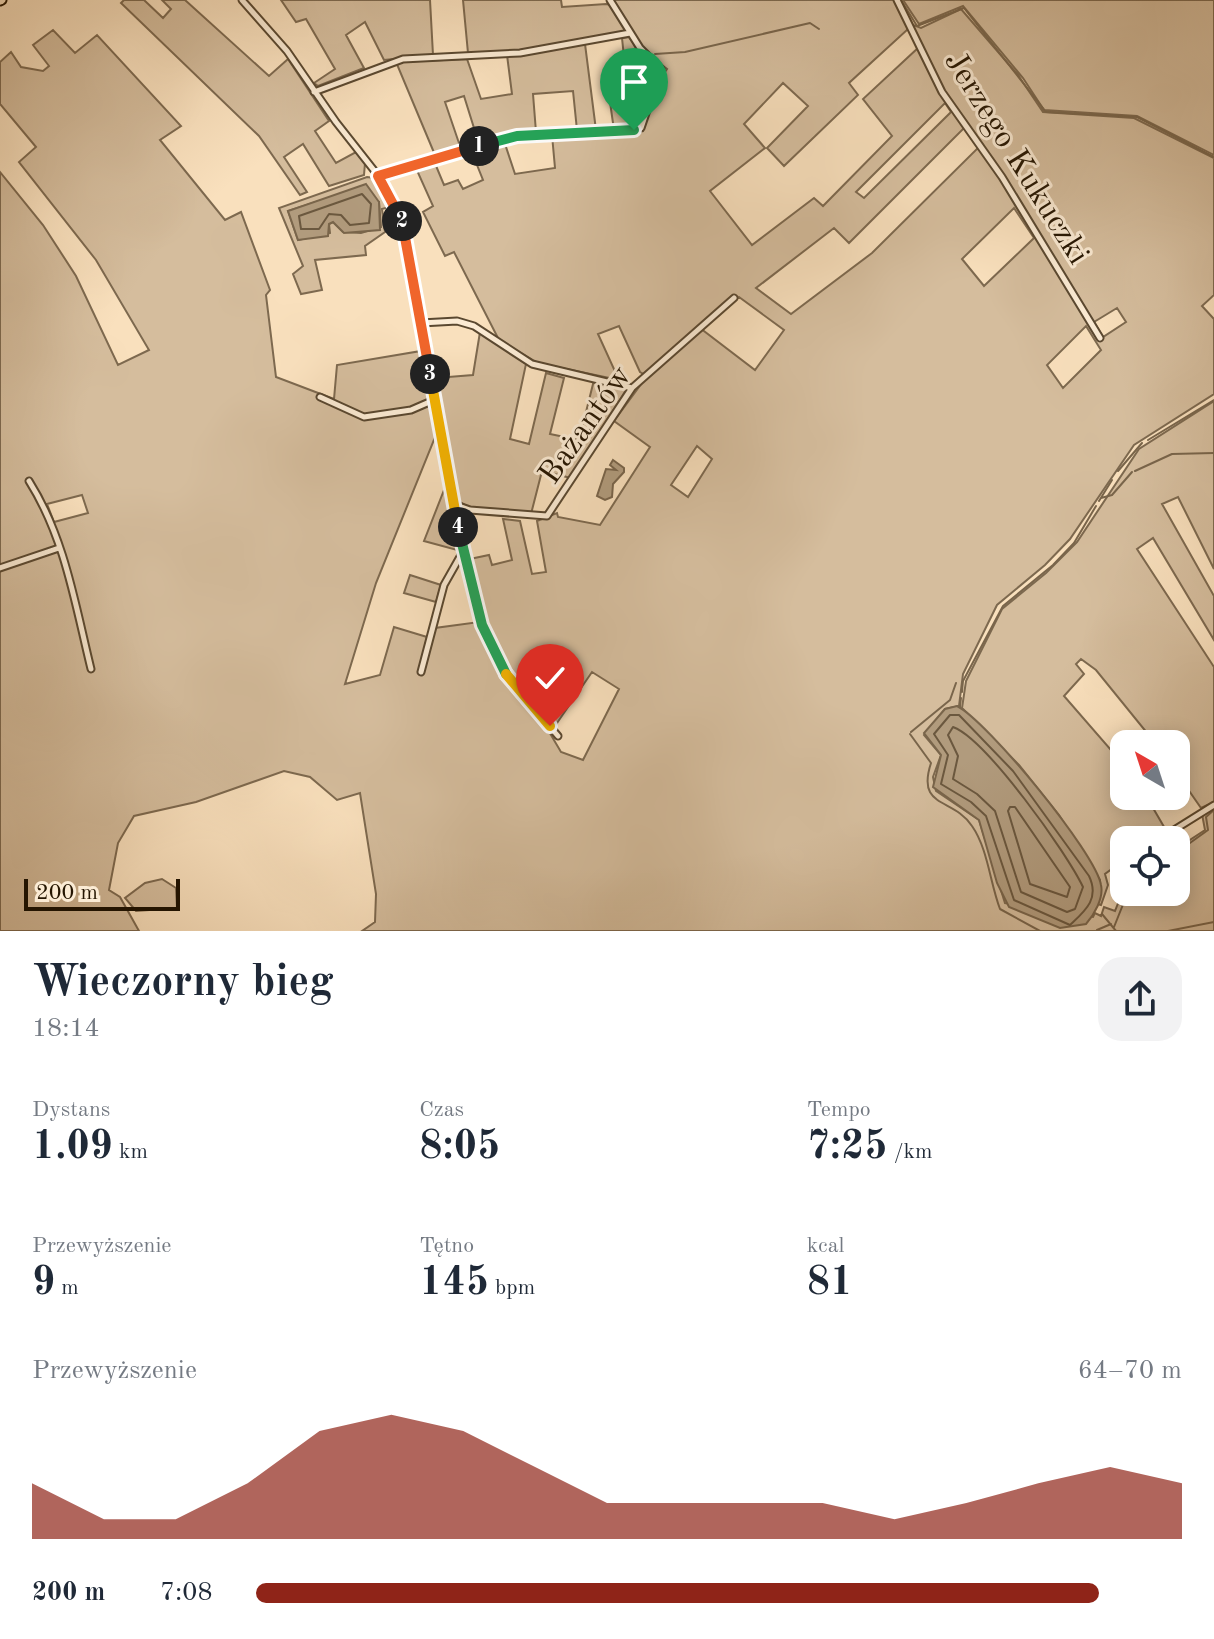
<!DOCTYPE html>
<html lang="pl">
<head>
<meta charset="utf-8">
<style>
  body { margin:0; font-family:"Old Standard TT",serif; background:#f2f2f3; color:#1f2937; height:100vh; display:flex; flex-direction:column; font-size:30px; white-space:nowrap }
  * { box-sizing:border-box; margin:0 }
  p { font-size:26px; color:#747a83 }
  .icon { flex:none; width:44px; height:44px; fill:none; stroke:currentColor; stroke-width:2; stroke-linecap:round; stroke-linejoin:round }
  .map { position:relative; height:931px; overflow:hidden }
  .side { display:flex; flex-direction:column; background:#fff; flex:1 }
  .side>* { flex:none }
  .needle { width:52px; rotate:321deg }
  .controls { position:absolute; left:1110px; top:730px; display:grid; gap:16px }
  .controls a { display:grid; place-items:center; width:80px; height:80px; border-radius:16px; background:#fff; box-shadow:0 4px 20px #0003; font-size:40px }
  .scale { position:absolute; left:24px; bottom:20px; width:156px; box-sizing:border-box; padding-left:8px; border:4px solid #251501; border-top:0; font-size:22px; line-height:28px; white-space:nowrap; color:#251501; -webkit-text-stroke:6px #fbebd4; paint-order:stroke }
  .pin { position:absolute; display:grid; place-items:center; width:68px; height:68px; color:#fff; margin:-82px -34px; border-radius:50% 50% 50% 0; rotate:-45deg; box-shadow:0 0 8px #0007 }
  .pin .icon { rotate:45deg }
  .km { position:absolute; width:40px; height:40px; margin:-20px; border-radius:50%; background:#222; color:#fff; font-size:22px; line-height:40px; text-align:center }
  .round { display:grid; place-items:center; flex:none; width:84px; height:84px; border-radius:24px; background:#f2f2f3 }
  .summary { display:flex; align-items:center; justify-content:space-between; height:136px; padding:0 32px }
  h1 { font-size:44px; font-weight:600; line-height:60px }
  .metrics { display:grid; grid-template-columns:repeat(3,1fr); gap:12px; height:136px; padding:8px 32px }
  .metrics div { display:grid; align-content:center }
  .metrics b { font-size:40px; font-weight:600 }
  .metrics small { font-size:22px; font-weight:400 }
  .metrics p { font-size:22px }
  .chart { height:224px; padding:16px 32px }
  .chart p { display:flex; justify-content:space-between }
  .chart svg { width:100%; height:144px; margin-top:8px; fill:#8f2418; opacity:.7 }
  ul { padding:0 32px; list-style:none; font-size:26px }
  li { display:grid; grid-template-columns:128px 96px 1fr; align-items:center; height:60px }
  li i { height:20px; border-radius:10px; background:#8f2418 }
  .map>svg:first-child { display:block }
  .green { fill:#d5bd9d; stroke:#7d694f; stroke-width:2; fill-rule:evenodd }
  .water { fill:#b19b7d; stroke:#79654b; stroke-width:2 }
  .lines { fill:none; stroke-linecap:round; stroke-linejoin:round }
  .shore { stroke:#6b583f; stroke-width:2 }
  .stream { stroke:#79654b; stroke-width:2 }
  .minor-casing { stroke:#5a4830; stroke-width:9 }
  .major-casing { stroke:#251501; stroke-width:11 }
  .minor { stroke:#fbebd4; stroke-width:5 }
  .major { stroke:#f9e0bd; stroke-width:7 }
  .split-1-casing { stroke:#fff; stroke-width:16 }
  .split-2-casing { stroke:#fff; stroke-width:16 }
  .split-3-casing { stroke:#fff; stroke-width:16 }
  .split-4-casing { stroke:#fff; stroke-width:16 }
  .split-5-casing { stroke:#fff; stroke-width:16 }
  .split-6-casing { stroke:#fff; stroke-width:16 }
  .split-1 { stroke:#22a559; stroke-width:10 }
  .split-2 { stroke:#f0652b; stroke-width:10 }
  .split-3 { stroke:#f0652b; stroke-width:10 }
  .split-4 { stroke:#f5b400; stroke-width:10 }
  .split-5 { stroke:#22a559; stroke-width:10 }
  .split-6 { stroke:#f5b400; stroke-width:10 }
  .labels { text-anchor:middle; stroke-width:6; stroke-linejoin:round; paint-order:stroke }
  .street-label { font-size:32px; fill:#251501; stroke:#fbebd4 }
</style>
</head>
<body>
<div class="map">
<svg width="1214" height="931" viewBox="0 0 1214 931">
  <rect width="100%" height="100%" fill="#f9e0bd"/>
  <filter id="stains"><feTurbulence type="fractalNoise" baseFrequency=".0025" numOctaves="4"/><feColorMatrix values="0 0 0 0 .2 0 0 0 0 .09 0 0 0 0 .02 0 0 0 .5 -.17"/></filter>
  <radialGradient id="worn" r=".72"><stop offset=".6" stop-color="#630" stop-opacity="0"/><stop offset="1" stop-color="#630" stop-opacity=".3"/></radialGradient>
  <!-- green -->
  <path class="green" d="M124,0H144L163,18L171,9L162,0H185L269,76L288,59L329,121L315,131L336,163L356,152L365,163L364,175L329,186L303,144L284,157L307,192L300,195L259,136L121,3Z
    M281,0H430L433,55L384,60L365,22L346,35L364,68L318,86L314,83L335,69L306,19L296,22Z
    M463,0H561L562,7L606,4L611,5L625,30L621,35L514,51L468,53Z
    M613,0H900L913,25L921,28L961,9L1018,75L1043,112L1134,118L1214,158V295L1202,306L1214,319V394L1134,445L1070,539L1045,565L997,605L963,674L959,706L945,709L924,735L941,755L933,777L936,791L979,820L1005,903L1093,917L1095,913L1101,916L1104,907L1115,911L1124,888V892H1176V849L1205,830L1202,814L1214,808V931H362L375,922L376,894L360,793L337,800L310,777L284,771L196,802L134,816L118,843L109,890L120,897L139,931H0V172L43,225L76,276L118,365L149,350L96,260L19,162L36,147L0,104V62L11,52L21,67L43,71L49,66L33,45L53,30L75,53L97,35L181,126L160,140L225,220L241,212L270,290L266,295L276,377L334,399L337,365L421,351L438,430L376,583L345,684L380,675L394,627L427,637L420,669L435,628L479,622L500,676L538,713L561,752L583,760L619,689L592,672L555,726L510,677L487,635L465,560L489,555L492,565L512,560L503,519L520,521L532,574L546,572L537,521L557,513L558,517L600,525L650,447L614,421L647,376L640,372L619,326L598,334L619,380L538,363L499,340L454,252L445,256L423,212L433,206L415,166L434,161L444,185L458,180L463,189L483,180L471,150L504,141L515,174L555,168L552,135L643,129L659,81L667,69L645,52ZM908,29L919,47L863,99L892,136L823,206L814,198L752,245L710,191L765,148L744,124L783,83L808,106L767,148L784,166L858,95L849,83ZM945,103L951,112L864,198L856,192ZM964,128L978,148L872,253L791,314L756,288L834,228L849,243ZM1014,208L1034,238L984,286L962,259ZM739,297L784,330L755,370L700,328ZM1117,308L1126,322L1103,337L1094,322ZM1086,326L1101,350L1063,388L1047,365ZM697,446L712,459L688,497L671,485ZM82,495L88,513L54,522L47,504Z
    M903,0H1214V155L1137,116L1044,110L1023,78L963,6L919,24Z
    M629,37L658,71L643,123L638,128L614,130L608,88L627,85L622,38Z
    M585,44L596,130H577L573,91L533,94L536,132L479,144L464,96L445,102L461,149L435,155L396,62L467,59L481,99L512,94L507,55Z
    M367,177L374,178L393,206L382,209L385,232L365,246L366,255L315,260L322,290L301,294L293,274L303,266L279,208ZM322,200L379,202L381,227L361,233L343,232L333,222L329,224L330,233L298,240L288,211Z
    M427,330L436,378L473,375L480,332L526,364L510,439L529,444L546,373L564,378L550,434L579,440L594,380L626,390L571,478L542,471L531,514C506,512 464,517 452,492Z
    M1214,401V569L1178,497L1162,504L1214,596V640L1153,538L1137,549L1214,667V802L1201,808L1176,772V744H1156L1096,670L1081,659L1076,664L1084,674L1064,696L1124,765V796H1146L1167,832L1154,840H1124V860L1105,874L1108,885L1101,905L1097,904L1100,880L1059,815L1019,765L962,708L966,681L1002,609L1046,573L1077,542L1139,449Z
    M446,485L454,506L457,550L424,541Z
    M410,575L441,585L436,602L404,593Z
    M162,879L176,888L177,908L136,911L125,898L145,883Z"/>
  <!-- water -->
  <path class="water" d="M366,184L379,202L380,230L344,233L333,222L329,224L328,236L298,240L288,211Z
    M613,460L624,468V472L613,484L612,497L605,500L597,496L606,469L616,470L610,465Z
    M957,706C987,721 1096,853 1101,885C1104,898 1094,915 1086,924L1060,928L1009,907L997,883L979,820L933,787L941,755L924,733L945,709Z"/>
  <g class="lines">
    <!-- shore -->
    <path class="shore" d="M362,194L371,204L369,223L350,225L341,215L329,214L319,229H301L299,216Z
      M950,715H959L1013,771L1089,876C1100,899 1085,911 1070,925L1014,900L986,816L971,802L941,784L948,755L934,734Z
      M953,727C986,739 1067,853 1083,887L1075,909L1067,912L1021,892L995,811L977,794L953,779L958,756L948,735Z
      M1010,807H1015L1070,887L1067,897L1030,884L1008,811Z"/>
    <!-- stream -->
    <path class="stream" d="M901,0L917,26L964,8L1046,112L1137,117L1214,157
      M655,54L685,52L810,23L819,29
      M1148,440L1214,400
      M1118,471L1142,443
      M1135,471L1172,454L1214,453
      M1101,498L1112,495L1132,472
      M1099,501L1112,480
      M962,692L963,681L1003,606L1053,565L1074,543L1096,506
      M960,707L961,698
      M911,732L950,700L956,683
      M910,734L931,763C916,809 953,797 972,826C988,849 990,883 1000,909L1040,931
      M1176,853L1208,830L1206,817L1214,810
      M1102,914L1116,931
      M1114,927L1128,892
      M1097,930L1111,924
      M1168,931L1214,922"/>
    <defs>
      <path id="minor" d="M242,0L287,51L336,122L384,183L395,202L407,238L448,485L455,503L461,554L480,618L507,676L558,736
        M897,0L942,92L1002,177L1100,338
        M314,92L403,59L520,53L630,33
        M378,176L517,136L641,128L661,69L640,48L610,0
        M421,323L457,321L474,326L532,364L632,388
        M320,397L364,417L411,410L434,400
        M29,481C65,538 75,604 91,669
        M456,505L470,510L547,516L632,388L734,298
        M0,568L59,548
        M421,672L444,585L461,555
        M1158,840L1214,805
        M1117,868L1124,863"/>
      <path id="major" d="M0,1L2,0"/>
    </defs>
    <!-- minor casing -->
    <use href="#minor" class="minor-casing"/>
    <!-- major casing -->
    <use href="#major" class="major-casing"/>
    <!-- minor -->
    <use href="#minor" class="minor"/>
    <!-- major -->
    <use href="#major" class="major"/>
  </g>
  <g class="lines">
    <defs>
      <path id="split-1" d="M479,146L517,136L634,130"/>
      <path id="split-2" d="M402,221L378,176L479,146"/>
      <path id="split-3" d="M402,221L430,374"/>
      <path id="split-4" d="M430,374L458,527"/>
      <path id="split-5" d="M458,527L482,625L506,674"/>
      <path id="split-6" d="M506,674L550,726"/>
    </defs>
    <!-- split-1 casing -->
    <use href="#split-1" class="split-1-casing"/>
    <!-- split-2 casing -->
    <use href="#split-2" class="split-2-casing"/>
    <!-- split-3 casing -->
    <use href="#split-3" class="split-3-casing"/>
    <!-- split-4 casing -->
    <use href="#split-4" class="split-4-casing"/>
    <!-- split-5 casing -->
    <use href="#split-5" class="split-5-casing"/>
    <!-- split-6 casing -->
    <use href="#split-6" class="split-6-casing"/>
    <!-- split-1 -->
    <use href="#split-1" class="split-1"/>
    <!-- split-2 -->
    <use href="#split-2" class="split-2"/>
    <!-- split-3 -->
    <use href="#split-3" class="split-3"/>
    <!-- split-4 -->
    <use href="#split-4" class="split-4"/>
    <!-- split-5 -->
    <use href="#split-5" class="split-5"/>
    <!-- split-6 -->
    <use href="#split-6" class="split-6"/>
  </g>
  <g class="labels">
    <!-- street labels -->
    <g class="street-label">
      <text transform="translate(1018 157) rotate(58)" y="11">Jerzego Kukuczki</text>
      <text transform="translate(584 424) rotate(-55)" y="11">Bażantów</text>
    </g>
  </g>
  <rect width="100%" height="100%" filter="url(#stains)"/>
  <rect width="100%" height="100%" fill="url(#worn)"/>
</svg>
<div class="controls">
<a><svg class="needle" viewBox="-14 -14 28 28"><path d="M0-13l5 13h-10z" fill="#e53935"/><path d="M0 13l5-13h-10z" fill="#747a83"/></svg></a>
<a><svg class="icon" aria-label="locate" viewBox="0 0 24 24"><circle cx="12" cy="12" r="6"/><path d="M12 2v4M12 18v4M2 12h4M18 12h4"/></svg></a>
</div>
<div class="scale">200 m</div>
<div class="pin" style="left:634px;top:130px;background:#1e9e55"><svg class="icon" aria-label="arrive" viewBox="0 0 24 24"><path d="M6 21V4h12l-3 4 3 4H6"/></svg></div>
<div class="pin" style="left:550px;top:726px;background:#d93025"><svg class="icon" aria-label="check" viewBox="0 0 24 24"><path d="M5 12l5 5 9-10"/></svg></div>
<b class="km" style="left:479px;top:146px">1</b>
<b class="km" style="left:402px;top:221px">2</b>
<b class="km" style="left:430px;top:374px">3</b>
<b class="km" style="left:458px;top:527px">4</b>
</div>
<section class="side">
<div class="summary"><div><h1>Wieczorny bieg</h1><p>18:14</p></div><a class="round"><svg class="icon" aria-label="share" viewBox="0 0 24 24"><path d="M12 15V3M7 8l5-5 5 5M5 13v7h14v-7"/></svg></a></div>
<div class="metrics">
<div><p>Dystans</p><b>1.09<small> km</small></b></div>
<div><p>Czas</p><b>8:05</b></div>
<div><p>Tempo</p><b>7:25<small> /km</small></b></div>
</div>
<div class="metrics">
<div><p>Przewyższenie</p><b>9<small> m</small></b></div>
<div><p>Tętno</p><b>145<small> bpm</small></b></div>
<div><p>kcal</p><b>81</b></div>
</div>
<div class="chart"><p><span>Przewyższenie</span>64–70 m</p>
<svg viewBox="0 0 160 44" preserveAspectRatio="none"><path d="M0 44V27L10 38L20 38L30 27L40 11L50 6L60 11L70 22L80 33L90 33L100 33L110 33L120 38L130 33L140 27L150 22L160 27V44z"/></svg>
</div>
<ul>
<li><b>200 m</b>7:08<i style="width:91%"></i></li>
</ul>
</section>
</body>
</html>
